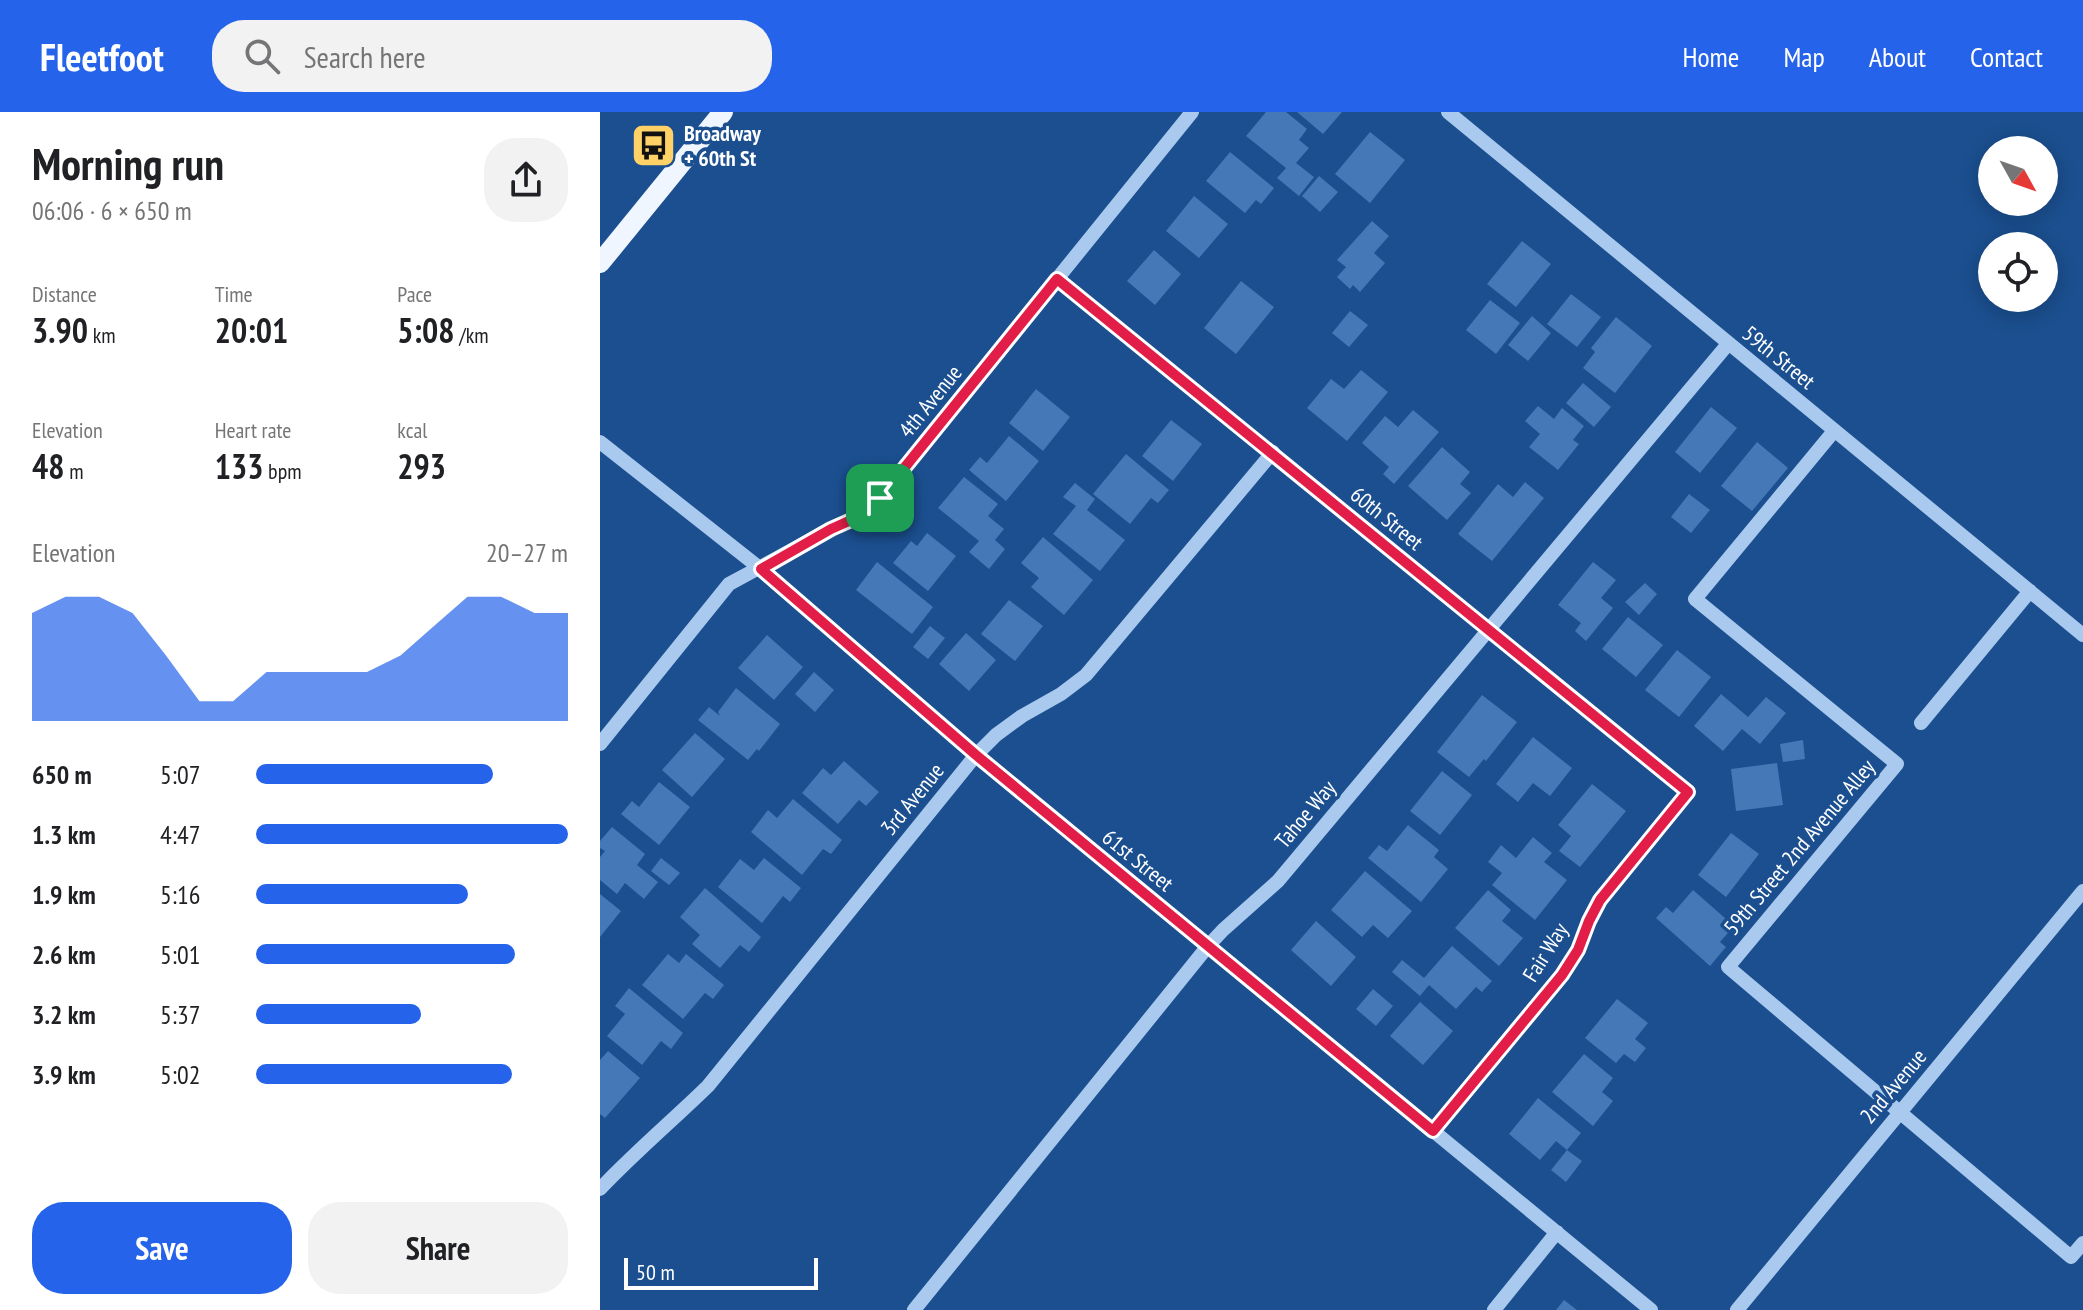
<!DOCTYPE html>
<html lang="en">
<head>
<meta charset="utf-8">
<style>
  body { margin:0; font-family:"PT Sans Narrow",sans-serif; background:#f2f2f2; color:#202124; height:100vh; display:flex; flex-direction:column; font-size:30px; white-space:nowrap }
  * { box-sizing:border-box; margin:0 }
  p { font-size:26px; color:#757577 }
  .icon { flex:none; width:44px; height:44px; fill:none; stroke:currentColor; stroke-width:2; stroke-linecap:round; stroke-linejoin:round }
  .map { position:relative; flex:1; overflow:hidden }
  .side { display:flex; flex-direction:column; background:#fff; width:600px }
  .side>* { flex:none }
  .needle { width:52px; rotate:130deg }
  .buttons { position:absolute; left:1378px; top:24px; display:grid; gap:16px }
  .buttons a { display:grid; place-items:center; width:80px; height:80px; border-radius:50%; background:#fff; box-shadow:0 4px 20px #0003; font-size:40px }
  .scale { position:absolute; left:24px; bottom:20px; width:194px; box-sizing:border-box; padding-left:8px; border:4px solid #fff; border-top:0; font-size:22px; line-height:28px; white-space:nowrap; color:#fff; -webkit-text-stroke:6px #1b4f8f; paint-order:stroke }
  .pin { position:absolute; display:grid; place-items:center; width:68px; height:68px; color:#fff; margin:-34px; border-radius:16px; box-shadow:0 4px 12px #0006 }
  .round { display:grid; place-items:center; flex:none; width:84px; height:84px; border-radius:32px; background:#f2f2f2 }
  .headline { display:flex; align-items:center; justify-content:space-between; height:136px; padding:0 32px }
  h1 { font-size:44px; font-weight:700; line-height:60px }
  .metrics { display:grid; grid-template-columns:repeat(3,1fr); gap:12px; height:136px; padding:8px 32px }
  .metrics div { display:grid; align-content:center }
  .metrics b { font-size:34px; font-weight:700 }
  .metrics small { font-size:22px; font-weight:400 }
  .metrics p { font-size:22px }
  .chart { height:224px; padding:16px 32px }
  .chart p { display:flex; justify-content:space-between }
  .chart svg { width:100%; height:144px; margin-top:8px; fill:#2563eb; opacity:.7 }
  .cta { display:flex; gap:16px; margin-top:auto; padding:16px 32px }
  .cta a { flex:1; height:92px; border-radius:32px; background:#2563eb; color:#fff; font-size:32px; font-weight:700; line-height:92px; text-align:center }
  .cta a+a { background:#f2f2f2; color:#202124 }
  ul { padding:0 32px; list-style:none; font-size:26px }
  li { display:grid; grid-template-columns:128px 96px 1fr; align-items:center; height:60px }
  li i { height:20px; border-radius:10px; background:#2563eb }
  header { display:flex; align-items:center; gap:48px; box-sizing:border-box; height:112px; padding:0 40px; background:#2563eb; color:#fff }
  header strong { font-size:38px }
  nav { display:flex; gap:44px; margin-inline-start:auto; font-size:28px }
  .search { width:560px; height:72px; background:#f2f2f2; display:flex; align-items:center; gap:20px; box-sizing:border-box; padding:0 28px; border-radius:32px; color:#757577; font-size:30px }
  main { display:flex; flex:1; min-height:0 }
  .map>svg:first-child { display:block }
  .building { fill:#4478b7 }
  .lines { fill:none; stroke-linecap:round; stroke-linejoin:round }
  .minor { stroke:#a9c9ee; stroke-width:14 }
  .major { stroke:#f0f6ff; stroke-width:20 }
  .route-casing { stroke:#fff; stroke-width:16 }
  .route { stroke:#e11d48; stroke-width:10 }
  .labels { text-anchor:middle; stroke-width:7; stroke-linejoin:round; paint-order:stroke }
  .poi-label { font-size:22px; font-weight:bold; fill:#fff; stroke:#1b4f8f; text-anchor:start }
  .street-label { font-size:22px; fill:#fff; stroke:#1b4f8f }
</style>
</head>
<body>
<header>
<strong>Fleetfoot</strong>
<div class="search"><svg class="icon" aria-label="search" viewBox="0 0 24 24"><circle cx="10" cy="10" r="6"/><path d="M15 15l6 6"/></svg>Search here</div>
<nav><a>Home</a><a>Map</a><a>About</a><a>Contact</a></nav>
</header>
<main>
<section class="side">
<div class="headline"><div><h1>Morning run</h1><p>06:06 · 6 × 650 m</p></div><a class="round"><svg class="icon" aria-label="share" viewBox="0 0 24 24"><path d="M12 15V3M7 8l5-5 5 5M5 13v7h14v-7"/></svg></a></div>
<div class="metrics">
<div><p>Distance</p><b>3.90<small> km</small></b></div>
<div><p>Time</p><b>20:01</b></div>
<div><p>Pace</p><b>5:08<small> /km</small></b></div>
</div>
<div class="metrics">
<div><p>Elevation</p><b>48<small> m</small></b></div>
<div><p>Heart rate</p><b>133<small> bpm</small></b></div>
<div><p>kcal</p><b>293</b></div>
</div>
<div class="chart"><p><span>Elevation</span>20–27 m</p>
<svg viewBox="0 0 160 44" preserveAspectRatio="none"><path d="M0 44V11L10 6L20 6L30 11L40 24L50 38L60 38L70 29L80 29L90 29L100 29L110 24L120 15L130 6L140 6L150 11L160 11V44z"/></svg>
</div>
<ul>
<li><b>650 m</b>5:07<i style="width:76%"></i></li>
<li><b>1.3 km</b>4:47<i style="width:100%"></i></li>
<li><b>1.9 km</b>5:16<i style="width:68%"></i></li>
<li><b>2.6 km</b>5:01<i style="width:83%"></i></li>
<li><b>3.2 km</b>5:37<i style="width:53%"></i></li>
<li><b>3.9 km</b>5:02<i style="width:82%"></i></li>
</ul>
<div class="cta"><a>Save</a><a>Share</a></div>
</section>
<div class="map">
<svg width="1483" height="1198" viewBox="0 0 1483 1198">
  <rect width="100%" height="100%" fill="#1b4f8f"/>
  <!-- building -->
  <path class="building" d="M666,0H686L707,17L699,28L709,36L696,51L714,65L699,84L677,66L686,56L646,24Z
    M697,0H742L723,22Z
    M770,20L805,48L770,91L735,62Z
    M630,40L674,76L661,92L656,88L645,101L606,69Z
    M719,64L738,80L720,100L702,84Z
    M594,84L628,112L599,146L566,119Z
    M772,109L789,124L774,141L785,151L760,180L753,173L750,177L737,165L746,155L737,148Z
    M922,129L951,152L916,195L887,172Z
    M554,138L581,162L555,193L527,169Z
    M641,169L674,195L636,242L604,216Z
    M971,182L1001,205L977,235L947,212Z
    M890,188L920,211L896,242L866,218Z
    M750,199L768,213L749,235L732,221Z
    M932,204L951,221L928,249L908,233Z
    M1016,205L1052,234L1015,281L983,256L995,240L991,236Z
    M761,258L788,280L747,329L707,296L731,267L744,277Z
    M983,271L1011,295L994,315L966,291Z
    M436,277L470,305L443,339L409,311Z
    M938,294L954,307L962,296L984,314L973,328L979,332L958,358L929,335L940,322L925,309Z
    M1111,295L1137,316L1100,361L1075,340Z
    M813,298L839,320L794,372L783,362L789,355L762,331L785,304L798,315Z
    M571,308L602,332L573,369L542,344Z
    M409,324L439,349L406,389L369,358L380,345L387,351Z
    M1157,330L1188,356L1152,399L1121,374Z
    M842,335L870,360L860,372L871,381L847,408L808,374Z
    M526,342L569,378L558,391L551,386L530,412L493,382Z
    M364,365L398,392L388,404L404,417L395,428L405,437L389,457L369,440L379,429L338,396Z
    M925,370L944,386L892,449L858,422L898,372L913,385Z
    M475,371L495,387L487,398L525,428L500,459L453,422L476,394L463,385Z
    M1089,382L1110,398L1091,421L1071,405Z
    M327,421L356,444L328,479L293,451L311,429L317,434Z
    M443,425L493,468L464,503L431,475L439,466L421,451Z
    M277,450L333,495L312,522L256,478Z
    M993,450L1016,468L1001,486L1013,496L986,529L975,519L981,511L958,493Z
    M1045,471L1057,482L1039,503L1025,490Z
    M409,488L443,514L415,549L381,522Z
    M1028,505L1063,533L1036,565L1002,537Z
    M330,514L345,526L328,547L313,535Z
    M366,521L396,548L369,579L339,552Z
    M167,523L203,555L174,588L138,556Z
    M1077,538L1111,565L1079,605L1045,578Z
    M214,560L234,578L215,600L195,582Z
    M136,576L180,612L159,639L157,637L148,648L98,608L109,595L120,604L118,600Z
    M1121,582L1148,605L1166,585L1186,601L1160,632L1142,617L1123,639L1094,614Z
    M882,583L917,610L886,649L884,647L869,665L837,640Z
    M95,621L125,647L92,685L62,658Z
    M933,625L972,656L950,684L933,671L918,690L896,672Z
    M1203,628L1205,647L1183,650L1180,632Z
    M244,649L279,680L266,694L259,688L238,712L202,681L223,656L231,663Z
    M1177,651L1183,693L1136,699L1131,657Z
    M842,659L872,683L840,723L810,699Z
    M59,670L90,695L59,733L21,702L32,689L39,695Z
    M992,672L1026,699L980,755L959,739L971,724L958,713Z
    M193,687L242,728L231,742L223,737L202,763L151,720L168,698L177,706Z
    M808,713L839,738L834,745L848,757L821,790L768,746L779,733L787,739Z
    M12,715L45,742L37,753L58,770L44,787L25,771L17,782L0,768V745L5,739L0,736V729Z
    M1131,721L1159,742L1126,785L1098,763Z
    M933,725L952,741L944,750L967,768L935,808L892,773L902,761L888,750L901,733L916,746Z
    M61,746L80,761L69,773L51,759Z
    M164,746L201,776L190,790L183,784L162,811L118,775L140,747L154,758Z
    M765,759L812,799L788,826L773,813L762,825L731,798Z
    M105,776L161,825L149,840L140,833L120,856L92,832L100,823L80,805Z
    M888,778L911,798L902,809L923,826L899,854L855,816Z
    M1093,778L1134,814L1120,830L1126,835L1110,854L1056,806L1066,795L1073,801Z
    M0,782L21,799L0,825Z
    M716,809L756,845L731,874L691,838Z
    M852,834L892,869L882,880L876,875L856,897L829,873L820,884L792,860L802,848L824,866Z
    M68,842L79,851L86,842L124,873L113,887L105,881L83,907L42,873Z
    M29,876L83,921L71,937L61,929L42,953L7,924L25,902L15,894Z
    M773,877L793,894L776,914L756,897Z
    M1017,887L1048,911L1035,927L1046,936L1035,950L1024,942L1016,951L985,926Z
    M820,890L853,919L823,953L790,924Z
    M8,939L40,966L5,1006L0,1002V948Z
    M984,942L1013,966L1002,980L1013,989L993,1014L952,980Z
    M938,986L981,1021L967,1038L956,1029L940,1048L909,1022Z
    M967,1038L982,1049L966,1070L951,1058Z
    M964,1188L977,1198H956Z"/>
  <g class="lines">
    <!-- minor -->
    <path class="minor" d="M848,0L1483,523
      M457,167L1088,680L1000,788L989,809L978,838L962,863L833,1019
      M1234,319L1095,487L1297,652L1128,855L1471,1145L1483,1131
      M0,330L161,457L376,643L1051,1198
      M1321,611L1430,479
      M0,632L129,472L231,417L258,405L280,386L592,0
      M0,1077C34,1041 72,1009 108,974L376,643L396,623L422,604L461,582L486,563L673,340
      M314,1198L608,834L623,818L678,769L1128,232
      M894,1198L957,1120
      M1137,1198L1483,779"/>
    <!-- major -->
    <path class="major" d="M0,151L123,0"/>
  </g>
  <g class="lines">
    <defs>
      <path id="route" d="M457,167L1088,680L1000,788L989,809L978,838L962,863L833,1019L376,643L161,457L231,417L258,405L280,386Z"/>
    </defs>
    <!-- route casing -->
    <use href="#route" class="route-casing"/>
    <!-- route -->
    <use href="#route" class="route"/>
  </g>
  <!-- icons -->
  <defs>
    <symbol id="bus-square" viewBox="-11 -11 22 22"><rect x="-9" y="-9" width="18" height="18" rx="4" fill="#ffd166" stroke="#1b4f8f"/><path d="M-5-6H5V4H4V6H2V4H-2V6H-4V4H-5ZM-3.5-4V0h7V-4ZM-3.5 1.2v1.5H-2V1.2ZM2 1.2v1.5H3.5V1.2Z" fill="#111"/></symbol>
  </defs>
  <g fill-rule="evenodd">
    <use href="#bus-square" x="28" y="8" width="51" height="51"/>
  </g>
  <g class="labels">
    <!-- poi labels -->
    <g class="poi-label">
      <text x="84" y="29">Broadway<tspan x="84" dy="25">+ 60th St</tspan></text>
    </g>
    <!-- street labels -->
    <g class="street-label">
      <text transform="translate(1179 245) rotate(39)" y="8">59th Street</text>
      <text transform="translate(330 289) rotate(-51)" y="8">4th Avenue</text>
      <text transform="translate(787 406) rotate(39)" y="8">60th Street</text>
      <text transform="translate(312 687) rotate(-51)" y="8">3rd Avenue</text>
      <text transform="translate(705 702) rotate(-50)" y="8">Tahoe Way</text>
      <text transform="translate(1199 735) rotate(-50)" y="8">59th Street 2nd Avenue Alley</text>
      <text transform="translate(538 748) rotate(39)" y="8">61st Street</text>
      <text transform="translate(945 840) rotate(-58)" y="8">Fair Way</text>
      <text transform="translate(1293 974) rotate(-50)" y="8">2nd Avenue</text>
    </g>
  </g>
</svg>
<div class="buttons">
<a><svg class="needle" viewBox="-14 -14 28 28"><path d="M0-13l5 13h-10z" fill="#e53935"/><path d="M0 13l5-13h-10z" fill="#757577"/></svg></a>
<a><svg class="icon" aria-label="locate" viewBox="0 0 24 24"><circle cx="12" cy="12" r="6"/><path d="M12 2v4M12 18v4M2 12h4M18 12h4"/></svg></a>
</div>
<div class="scale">50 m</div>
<div class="pin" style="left:280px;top:386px;background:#1e9e55"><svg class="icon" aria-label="arrive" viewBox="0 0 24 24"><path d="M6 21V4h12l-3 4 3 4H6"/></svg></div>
</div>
</main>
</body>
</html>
